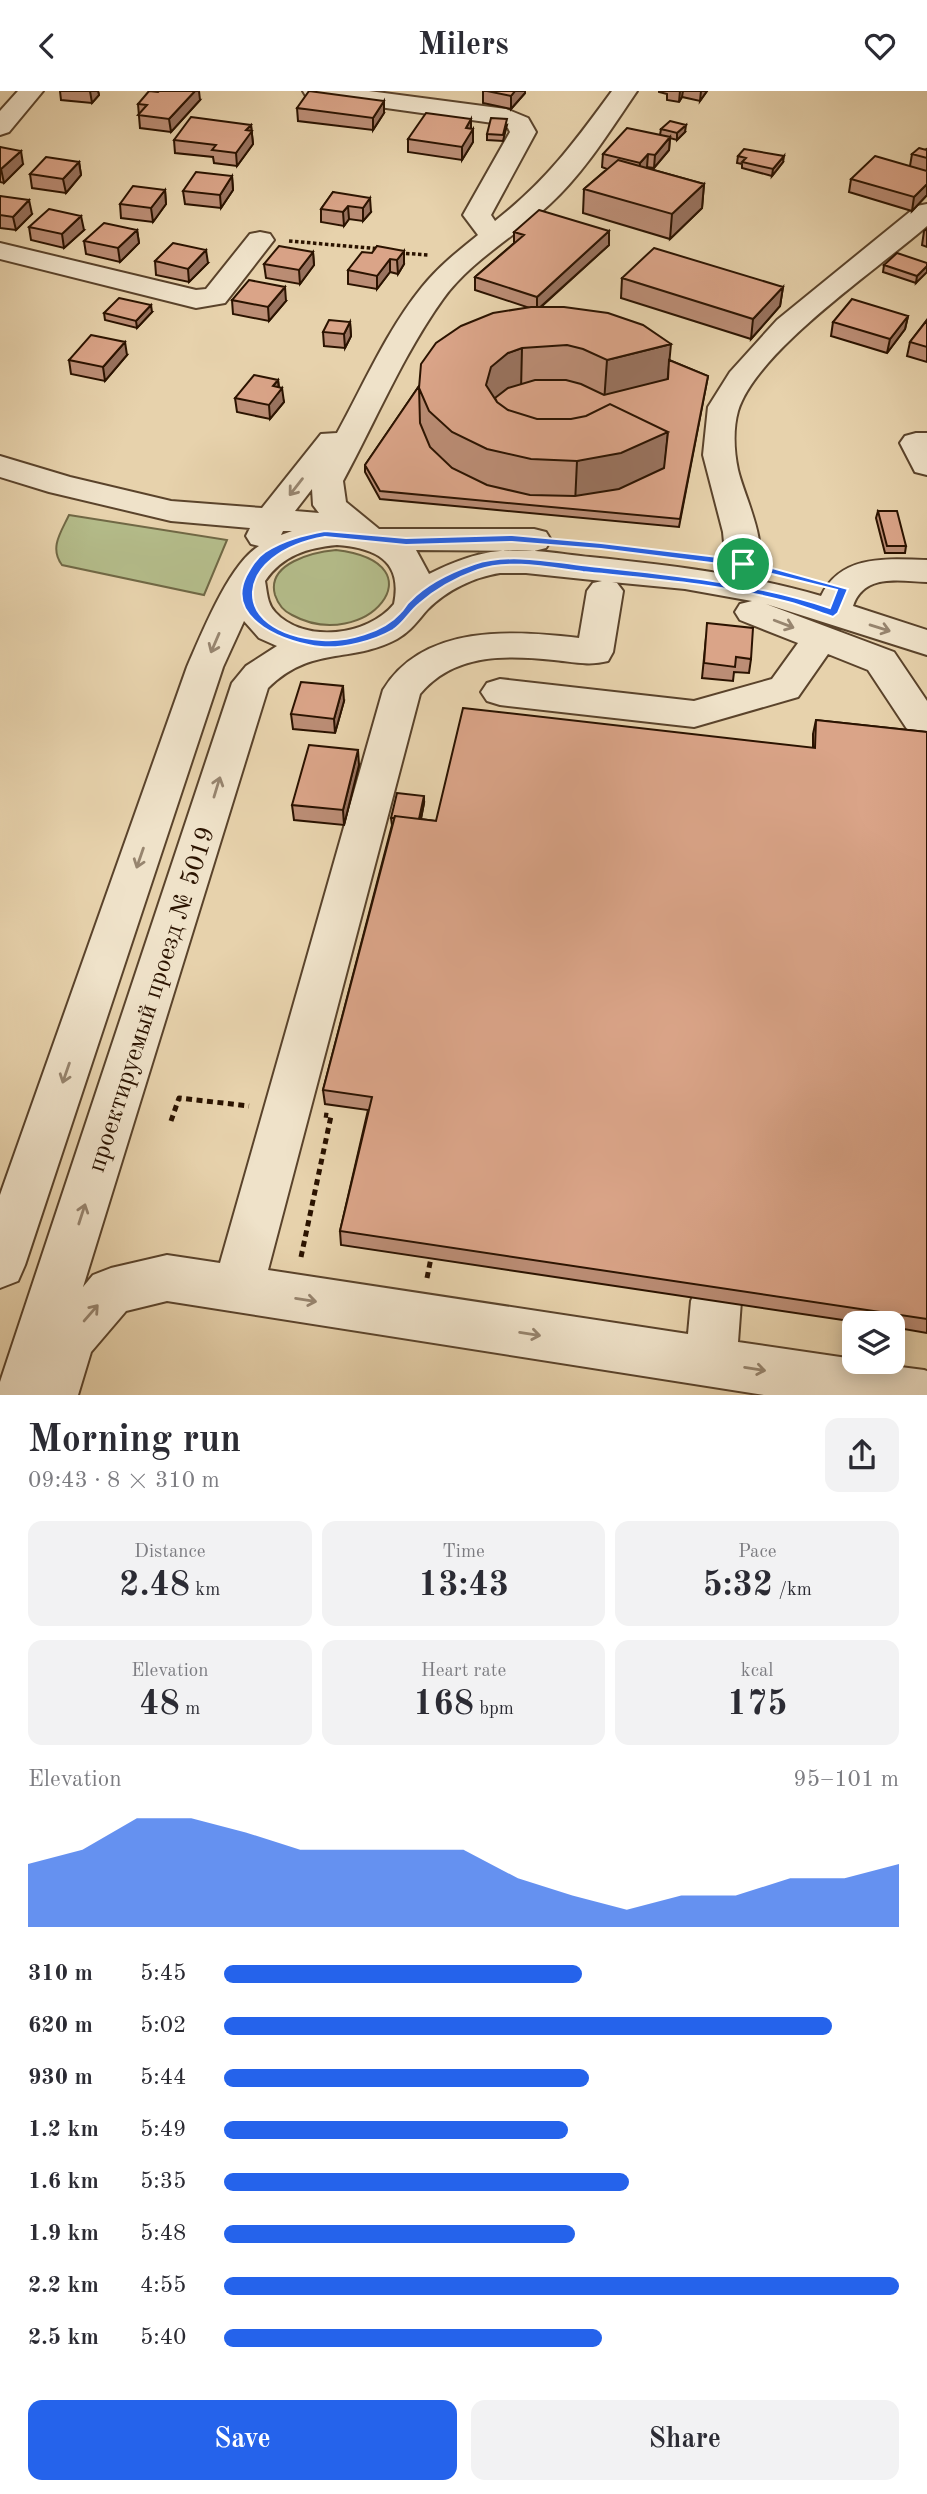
<!DOCTYPE html>
<html lang="en">
<head>
<meta charset="utf-8">
<style>
  body { margin:0; font-family:"Old Standard TT",serif; background:#f2f2f3; color:#2b2b33; height:100vh; display:flex; flex-direction:column; font-size:26px; white-space:nowrap }
  * { box-sizing:border-box; margin:0 }
  p { font-size:23px; color:#7c7c81 }
  .icon { flex:none; width:38px; height:38px; fill:none; stroke:currentColor; stroke-width:2; stroke-linecap:round; stroke-linejoin:round }
  .map { position:relative; height:1304px; overflow:hidden }
  .panel { display:flex; flex-direction:column; background:#fff; flex:1 }
  .panel>* { flex:none }
  .buttons { position:absolute; left:842px; top:1220px; display:grid; gap:14px }
  .buttons a { display:grid; place-items:center; width:63px; height:63px; border-radius:14px; background:#fff; box-shadow:0 4px 18px #0003; font-size:35px }
  .pin { position:absolute; display:grid; place-items:center; width:60px; height:60px; color:#fff; margin:-30px; border:4px solid #fff; border-radius:50%; box-shadow:0 2px 7px #0007 }
  .round { display:grid; place-items:center; flex:none; width:74px; height:74px; border-radius:14px; background:#f2f2f3 }
  .headline { display:flex; align-items:center; justify-content:space-between; height:119px; padding:0 28px }
  h1 { font-size:38px; font-weight:700; line-height:52px }
  .stats { display:grid; grid-template-columns:repeat(3,1fr); gap:10px; height:119px; padding:7px 28px }
  .stats div { display:grid; align-content:center; border-radius:14px; background:#f2f2f3; text-align:center }
  .stats b { font-size:35px; font-weight:700 }
  .stats small { font-size:19px; font-weight:400 }
  .stats p { font-size:19px }
  .chart { height:196px; padding:14px 28px }
  .chart p { display:flex; justify-content:space-between }
  .chart svg { width:100%; height:126px; margin-top:7px; fill:#2563eb; opacity:.7 }
  .action { display:flex; gap:14px; margin-top:auto; padding:14px 28px }
  .action a { flex:1; height:80px; border-radius:14px; background:#2563eb; color:#fff; font-size:28px; font-weight:700; line-height:80px; text-align:center }
  .action a+a { background:#f2f2f3; color:#2b2b33 }
  ul { padding:0 28px; list-style:none; font-size:23px }
  li { display:grid; grid-template-columns:112px 84px 1fr; align-items:center; height:52px }
  li i { height:18px; border-radius:9px; background:#2563eb }
  header { display:flex; justify-content:space-between; align-items:center; height:91px; padding:0 28px; background:#fff; font-size:32px; font-weight:700 }
  .map>svg:first-child { display:block }
  .green { fill:#b4bc8a; stroke:#706845; stroke-width:2 }
  .lines { fill:none; stroke-linecap:round; stroke-linejoin:round }
  .minor-casing { stroke:#5a432b; stroke-width:4 }
  .path-far1 { stroke:#2b1300; stroke-width:3.5; stroke-dasharray:3.5 2.5; stroke-linecap:butt }
  .path { stroke:#2b1300; stroke-width:5; stroke-dasharray:6 4.5; stroke-linecap:butt }
  .minor { fill:#efe2c9; fill-rule:evenodd }
  .wall { fill:#bb8d75; stroke:#2b1300; stroke-width:2 }
  .shaded-wall { fill:#99735f; stroke:#2b1300; stroke-width:2 }
  .building { fill:#daa488; stroke:#2b1300; stroke-width:2 }
  .oneway { stroke:#97856f }
  .route { fill:#2563eb; stroke:#fff; stroke-width:2; fill-rule:evenodd }
  .labels { text-anchor:middle; stroke-width:7; stroke-linejoin:round; paint-order:stroke }
  .street-label { font-size:26px; fill:#2b1300; stroke:#efe2c9 }
</style>
</head>
<body>
<header><svg class="icon" aria-label="back" viewBox="0 0 24 24"><path d="M15 5l-7 7 7 7"/></svg>Milers<svg class="icon" aria-label="heart" viewBox="0 0 24 24"><path d="M12 20l-8-8c-3-5 5-10 8-4 3-6 11-1 8 4z"/></svg></header>
<div class="map">
<svg width="927" height="1304" viewBox="0 0 927 1304">
  <rect width="100%" height="100%" fill="#e7d2ac"/>
  <filter id="stains"><feTurbulence type="fractalNoise" baseFrequency=".00286" numOctaves="4"/><feColorMatrix values="0 0 0 0 .2 0 0 0 0 .09 0 0 0 0 .02 0 0 0 .5 -.17"/></filter>
  <radialGradient id="worn" r=".72"><stop offset=".6" stop-color="#630" stop-opacity="0"/><stop offset="1" stop-color="#630" stop-opacity=".3"/></radialGradient>
  <!-- green -->
  <path class="green" d="M69,424L227,449L204,504L62,474C49,457 61,441 69,424Z
    M336,459C444,472 365,564 292,524C283,520 278,513 275,504C266,472 314,461 336,459Z"/>
  <g class="lines">
    <defs>
      <path id="minor" d="M18,0H43L9,41L0,44V20Z
        M303,0H369L506,18L528,27L536,41L491,124L495,130C546,90 574,52 612,0H637C611,38 584,82 550,113C515,146 471,169 443,208C404,262 375,331 343,390L346,411L379,438H534L546,441L551,449L546,457L534,460L416,459L429,483C451,472 475,462 500,460C530,457 560,463 590,466C669,474 745,483 821,505C841,463 887,468 927,469V491C900,490 864,482 853,515L927,539V564L766,513L894,561L927,610V649L911,644L868,579L828,563L798,606L694,636L500,614L487,610L481,601L487,592L500,588L694,610L772,588L798,552L740,529L735,521L740,513L752,510L685,498L612,491L617,492L623,500L613,561L608,570C590,575 573,571 554,569C506,564 454,562 420,603L268,1179L688,1243L691,1210L698,1193L716,1187L734,1193L741,1210L738,1251L854,1268V1270L924,1279L927,1280V1304H764L167,1210L126,1220L91,1261L78,1304H0V1291L232,592L246,575L277,555L259,547L244,530L223,576L25,1174L18,1190L0,1197V1104L187,576C201,544 229,473 259,455L251,453L246,445L250,437L171,430L49,401L0,386V365L70,386L171,410L262,417L321,343L337,342C364,293 387,239 422,196C438,176 458,160 478,144L463,124L510,41L508,37L500,33L315,7L306,5ZM312,398L313,414L319,422L295,420ZM283,440H292L281,444ZM337,454C375,457 403,469 394,513C368,545 304,553 275,521C267,513 267,500 265,490C283,464 307,457 337,454ZM500,482H526L602,490L593,492L587,500L579,547C513,539 423,533 383,599L220,1172L167,1164L111,1177L93,1184L83,1196L268,597C312,554 350,573 397,548C411,540 418,529 428,518C447,499 474,486 500,482Z
        M927,113V135C878,178 756,260 738,320C733,338 734,360 738,379C744,405 771,457 755,481L743,484L731,481L726,473L723,441L703,364L708,316L730,281L777,229L917,115Z
        M260,141L270,143L274,149L225,212L196,217L0,168V152L196,199L206,198L250,143Z
        M916,342H927V384L915,381L900,352L905,345Z"/>
    </defs>
    <!-- minor casing -->
    <use href="#minor" class="minor-casing"/>
    <!-- path-far1 -->
    <path class="path-far1" d="M289,150L381,158
      M400,162L429,164"/>
    <!-- path -->
    <path class="path" d="M171,1030L179,1007L249,1015
      M301,1166L331,1025L324,1024
      M427,1187L431,1167"/>
    <!-- minor -->
    <use href="#minor" class="minor"/>
  </g>
  <!-- wall -->
  <path class="wall" d="M60,0H98L99,4L92,12L61,9Z
    M483,0H525V2L511,18L483,12Z
    M659,0H707L700,10L682,6L679,11L667,9V3L659,1Z
    M200,9L171,41L140,37L138,13Z
    M297,17L384,22L373,39L298,30Z
    M471,28V38H473V51L462,69L408,61V48Z
    M251,34L253,53L237,75L214,72L213,66L175,62L174,49Z
    M507,34L503,50L487,49V43Z
    M661,38L685,41L677,49L670,47L669,59L654,77L647,76L646,77L704,93L702,117L670,148L583,122L584,98L607,78L602,76L603,63L660,44Z
    M0,56L23,73L4,92L0,91Z
    M927,58V104L912,120L849,101L851,88L910,75L912,63Z
    M738,65L783,71L772,85L742,77V73L737,72Z
    M79,71L81,84L66,102L32,97L30,83Z
    M232,85L233,99L221,117L185,113L183,100Z
    M165,99L166,113L153,131L121,127L120,113Z
    M333,101L371,121L363,130L349,128L344,135L321,131V118Z
    M0,105L32,123L16,139L0,137Z
    M29,136L84,139L64,157L31,149Z
    M927,138V156L922,154L924,140Z
    M137,139L139,152L120,171L86,163L84,150Z
    M609,140V154L541,216L708,285L679,436L380,408L365,381V374L419,295L527,216L475,199V186L514,152V141Z
    M377,155L404,173L398,183L390,181L377,198L348,193V179L372,162Z
    M313,161L314,174L300,193L266,187L264,173Z
    M155,170L208,172L189,191L156,184Z
    M927,172L916,192L883,181L884,174Z
    M622,187L783,196L780,215L751,248L621,207Z
    M232,209L286,210L269,230L233,223Z
    M152,221L137,237L105,229L104,222Z
    M908,225L905,238L887,262L831,245L833,231Z
    M927,229V271L907,265L910,251Z
    M350,231L351,245L345,257L324,255L323,241Z
    M127,264L105,290L71,283L69,269Z
    M278,289L279,296L284,311L270,328L237,321L235,307Z
    M878,420L906,455L905,462H885L876,427Z
    M706,547L751,568L749,582L734,581L733,590L702,587Z
    M344,610L335,642L293,638L291,623Z
    M816,629L927,641V1242L892,1236V1232H863L341,1154L340,1140L368,1019L325,1013L323,999L392,734L391,727L424,712L421,728L436,730L813,657V643Z
    M359,674L344,734L294,729L292,714Z"/>
  <!-- shaded-wall -->
  <path class="shaded-wall" d="M90,0H98L99,4L92,12Z
    M195,0H199L200,9L171,41L169,28Z
    M515,0H525V2L511,18V5Z
    M680,0H683L682,6L679,11Z
    M701,0H707L700,10Z
    M384,10V22L373,39V27Z
    M471,28V41L473,38V51L462,69V56L466,37Z
    M251,34L253,53L237,75L236,62L246,39Z
    M686,34L685,41L677,49V42Z
    M670,46L669,59L654,77L655,64Z
    M21,60L23,73L4,92L1,78Z
    M648,63L647,76L639,85L640,72Z
    M784,65L783,71L772,85L773,78Z
    M79,71L81,84L66,102L63,88Z
    M232,85L233,99L221,117L220,104Z
    M704,93L702,117L670,148L672,123Z
    M927,93V104L912,120L914,106Z
    M165,99L166,113L153,131L151,117Z
    M370,107L371,121L363,130V117Z
    M29,109L32,123L16,139L13,126Z
    M348,115L349,128L344,135L343,121Z
    M81,125L84,139L64,157L62,143Z
    M137,139L139,152L120,171L118,157Z
    M609,140V154L537,219V206Z
    M206,159L208,172L189,191L188,178Z
    M404,160V173L398,183L397,169Z
    M313,161L314,174L300,193L299,179Z
    M390,168V181L377,198V185Z
    M927,175V181L916,192L917,185Z
    M285,196L286,210L269,230L268,216Z
    M783,196L780,215L751,248L753,228Z
    M151,214L152,221L137,237L136,230Z
    M908,225L905,238L887,262L890,248Z
    M350,231L351,245L345,257L344,243Z
    M125,251L127,264L105,290L103,276Z
    M671,253L667,295L604,312L607,269Z
    M522,257L521,299L490,319L436,287Z
    M278,289L279,301L282,297L284,311L270,328L269,314L273,295Z
    M668,341L664,384L575,413L577,370Z
    M343,595L344,610L335,642L334,628Z
    M358,659L359,674L344,734L343,719Z
    M424,705V712L419,737V729Z"/>
  <!-- building -->
  <path class="building" d="M149,0L158,1L159,0H195L169,28L138,24L147,14L138,13Z
    M309,0L384,10L373,27L297,17Z
    M487,0H515L511,5Z
    M426,22L471,28L466,37L473,38L462,56L408,48Z
    M191,26L251,34L246,39L252,40L236,62L212,59L216,54L174,49Z
    M491,27L507,28L503,44L487,43Z
    M670,30L686,34L677,42L661,38Z
    M627,37L670,46L655,64L648,63L640,72L603,63Z
    M0,56L21,60L1,78H0Z
    M919,57L926,59L927,58V67L912,63Z
    M744,58L784,65L773,78L742,71L746,67L738,65Z
    M875,65L927,80V93L914,106L851,88Z
    M46,66L79,71L63,88L30,83Z
    M618,69L704,93L672,123L584,98Z
    M196,81L232,85L220,104L183,100Z
    M133,95L165,99L151,117L120,113Z
    M333,101L370,107L363,117L348,115L343,121L321,118Z
    M0,105L29,109L13,126L0,124Z
    M49,118L81,125L62,143L29,136Z
    M539,119L609,140L537,206L475,186L524,144L514,141Z
    M104,132L137,139L118,157L84,150Z
    M173,152L206,159L188,178L155,170Z
    M279,155L313,161L299,179L264,173Z
    M377,155L404,160L397,169L390,168L377,185L348,179L362,161L372,162Z
    M654,157L783,196L753,228L622,187Z
    M897,162L927,172V175L917,185L884,174Z
    M249,189L285,196L268,216L232,209Z
    M119,207L151,214L136,230L104,222Z
    M852,208L908,225L890,248L833,231Z
    M531,216H564L608,222L643,234L671,253L607,269L583,258L567,254L522,257L508,262L491,276L486,294L497,311L508,319L537,328H571L586,325L610,313L668,341L621,362L577,370L531,368L487,358L452,341L429,320L419,297L421,273L436,252L461,235L493,222Z
    M329,229L350,231L344,243L323,241Z
    M927,229V256L910,251Z
    M91,244L125,251L103,276L69,269Z
    M669,269L708,285L680,428L380,400L365,374L419,295L420,332L430,356L452,377L487,394L530,404L575,405L619,398L664,377L668,341L610,313L586,325L571,328H537L508,319L497,311L495,307L508,297L535,289H566L581,293L604,304L668,288Z
    M254,284L278,289L273,295L282,297L269,314L235,307Z
    M878,420H897L906,455H887Z
    M707,532L753,537L751,568L736,566L735,576L704,572Z
    M301,591L343,595L334,628L291,623Z
    M463,617L815,657L816,629L927,641V1228L340,1140L372,1006L323,999L395,725L436,730Z
    M309,654L358,659L343,719L292,714Z
    M397,702L424,705L419,728L395,725L394,727H391Z"/>
  <!-- one-way arrows -->
  <defs><path id="oneway-shaft" d="M-6 0H5M1.5-3L5.5 0L1.5 3" fill="none" stroke-width="1.6" stroke-linecap="round" stroke-linejoin="round" transform="scale(1.75)"/></defs>
  <g class="oneway">
    <use href="#oneway-shaft" transform="translate(296 396) rotate(128)"/>
    <use href="#oneway-shaft" transform="translate(784 533) rotate(21)"/>
    <use href="#oneway-shaft" transform="translate(880 537) rotate(17)"/>
    <use href="#oneway-shaft" transform="translate(215 552) rotate(113)"/>
    <use href="#oneway-shaft" transform="translate(217 696) rotate(-73)"/>
    <use href="#oneway-shaft" transform="translate(140 767) rotate(109)"/>
    <use href="#oneway-shaft" transform="translate(66 982) rotate(109)"/>
    <use href="#oneway-shaft" transform="translate(82 1123) rotate(-72)"/>
    <use href="#oneway-shaft" transform="translate(306 1209) rotate(9)"/>
    <use href="#oneway-shaft" transform="translate(91 1222) rotate(-49)"/>
    <use href="#oneway-shaft" transform="translate(530 1243) rotate(9)"/>
    <use href="#oneway-shaft" transform="translate(755 1278) rotate(9)"/>
  </g>
  <!-- route -->
  <path class="route" d="M325,440L406,447L512,444L601,452L743,469L848,498L838,522L833,526C818,521 803,515 788,511C721,493 652,488 583,481C551,477 509,468 478,479C456,487 436,498 419,513C409,521 404,532 393,539C374,550 343,558 321,556C289,553 224,530 246,485C251,476 256,467 265,461C283,449 304,444 325,440ZM325,446L406,454L512,451L601,458L743,476L837,499L830,517C752,491 671,484 590,475C554,471 509,461 474,473C451,481 427,492 410,510C406,513 404,519 400,522C383,541 347,551 322,549C226,542 233,462 325,446Z"/>
  <g class="labels">
    <!-- street labels -->
    <g class="street-label">
      <text transform="translate(150 908) rotate(-72)" y="9">проектируемый проезд № 5019</text>
    </g>
  </g>
  <rect width="100%" height="100%" filter="url(#stains)"/>
  <rect width="100%" height="100%" fill="url(#worn)"/>
</svg>
<div class="buttons">
<a><svg class="icon" aria-label="layers" viewBox="0 0 24 24"><path d="M12 4l9 5-9 5-9-5zM3 14l9 5 9-5"/></svg></a>
</div>
<div class="pin" style="left:743px;top:473px;background:#1e9e55"><svg class="icon" aria-label="arrive" viewBox="0 0 24 24"><path d="M6 21V4h12l-3 4 3 4H6"/></svg></div>
</div>
<section class="panel">
<div class="headline"><div><h1>Morning run</h1><p>09:43 · 8 × 310 m</p></div><a class="round"><svg class="icon" aria-label="share" viewBox="0 0 24 24"><path d="M12 15V3M7 8l5-5 5 5M5 13v7h14v-7"/></svg></a></div>
<div class="stats">
<div><p>Distance</p><b>2.48<small> km</small></b></div>
<div><p>Time</p><b>13:43</b></div>
<div><p>Pace</p><b>5:32<small> /km</small></b></div>
</div>
<div class="stats">
<div><p>Elevation</p><b>48<small> m</small></b></div>
<div><p>Heart rate</p><b>168<small> bpm</small></b></div>
<div><p>kcal</p><b>175</b></div>
</div>
<div class="chart"><p><span>Elevation</span>95–101 m</p>
<svg viewBox="0 0 160 44" preserveAspectRatio="none"><path d="M0 44V22L10 17L20 6L30 6L40 11L50 17L60 17L70 17L80 17L90 27L100 33L110 38L120 33L130 33L140 27L150 27L160 22V44z"/></svg>
</div>
<ul>
<li><b>310 m</b>5:45<i style="width:53%"></i></li>
<li><b>620 m</b>5:02<i style="width:90%"></i></li>
<li><b>930 m</b>5:44<i style="width:54%"></i></li>
<li><b>1.2 km</b>5:49<i style="width:51%"></i></li>
<li><b>1.6 km</b>5:35<i style="width:60%"></i></li>
<li><b>1.9 km</b>5:48<i style="width:52%"></i></li>
<li><b>2.2 km</b>4:55<i style="width:100%"></i></li>
<li><b>2.5 km</b>5:40<i style="width:56%"></i></li>
</ul>
<div class="action"><a>Save</a><a>Share</a></div>
</section>
</body>
</html>
